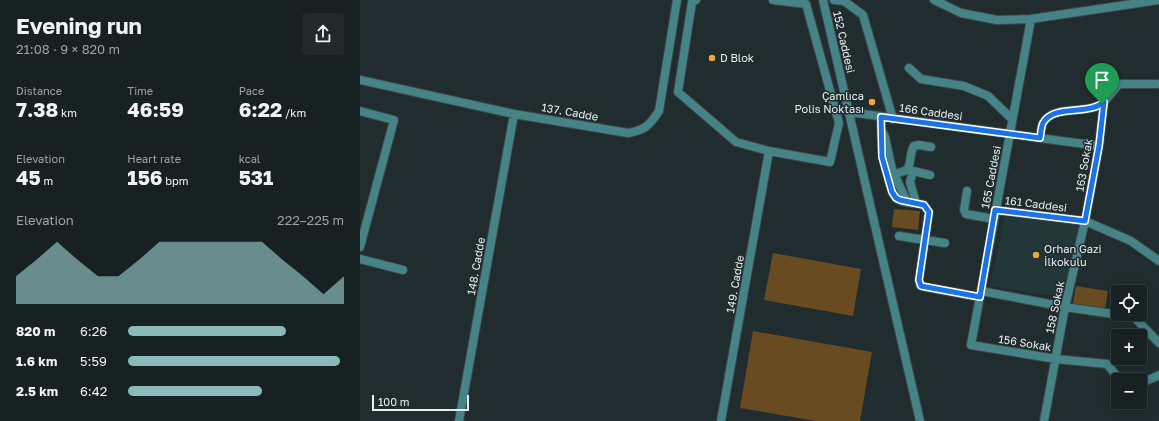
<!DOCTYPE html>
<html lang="en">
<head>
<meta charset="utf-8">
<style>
  body { margin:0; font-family:"Golos Text",sans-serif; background:#21292a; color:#f1f3f6; height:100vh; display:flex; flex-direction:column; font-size:15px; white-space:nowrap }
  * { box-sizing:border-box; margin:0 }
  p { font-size:13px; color:#9fa3a5 }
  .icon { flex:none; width:22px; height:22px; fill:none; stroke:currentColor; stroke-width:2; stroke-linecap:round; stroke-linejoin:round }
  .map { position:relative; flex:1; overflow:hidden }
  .sheet { display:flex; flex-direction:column; background:#182122; width:360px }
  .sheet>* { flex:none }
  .tools { position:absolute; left:751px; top:285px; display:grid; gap:8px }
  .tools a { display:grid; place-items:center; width:36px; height:36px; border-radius:4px; background:#182122; box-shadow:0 2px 10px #0003,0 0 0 1px #363e40; font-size:20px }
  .scale { position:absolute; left:12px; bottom:10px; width:97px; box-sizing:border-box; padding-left:4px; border:2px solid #e7eeef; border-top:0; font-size:11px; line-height:14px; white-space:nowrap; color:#e7eeef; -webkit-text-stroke:3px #202c2d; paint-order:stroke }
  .pin { position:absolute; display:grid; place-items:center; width:34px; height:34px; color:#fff; margin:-41px -17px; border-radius:50% 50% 50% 0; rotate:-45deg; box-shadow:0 0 4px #0007 }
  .pin .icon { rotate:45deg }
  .round { display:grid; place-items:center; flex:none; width:42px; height:42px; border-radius:4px; background:#21292a }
  .headline { display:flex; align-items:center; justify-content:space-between; height:68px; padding:0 16px }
  h1 { font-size:22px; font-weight:700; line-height:30px }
  .figures { display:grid; grid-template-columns:repeat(3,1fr); gap:6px; height:68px; padding:4px 16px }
  .figures div { display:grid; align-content:center }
  .figures b { font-size:20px; font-weight:700 }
  .figures small { font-size:11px; font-weight:400 }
  .figures p { font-size:11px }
  .chart { height:112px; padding:8px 16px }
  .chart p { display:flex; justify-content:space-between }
  .chart svg { width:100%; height:72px; margin-top:4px; fill:#8bbbb9; opacity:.7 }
  ul { padding:0 16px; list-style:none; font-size:13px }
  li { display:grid; grid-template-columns:64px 48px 1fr; align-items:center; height:30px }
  li i { height:10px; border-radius:5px; background:#8bbbb9 }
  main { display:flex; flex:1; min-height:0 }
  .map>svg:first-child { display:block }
  .built { fill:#233739 }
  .green { fill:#684b21 }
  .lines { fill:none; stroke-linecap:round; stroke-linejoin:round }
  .minor-casing { stroke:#3c4748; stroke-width:10 }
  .minor { stroke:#458387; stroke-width:8 }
  .route-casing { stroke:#fff; stroke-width:8 }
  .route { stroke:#1a73e8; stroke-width:5 }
  .poi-dot { fill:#eea73d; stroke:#202c2d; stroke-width:1.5 }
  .labels { text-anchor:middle; stroke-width:3; stroke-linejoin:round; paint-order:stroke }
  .street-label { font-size:11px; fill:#e7eeef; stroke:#202c2d }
  .poi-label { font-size:11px; fill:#e7eeef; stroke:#202c2d; text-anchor:start }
</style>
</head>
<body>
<main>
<section class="sheet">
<div class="headline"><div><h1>Evening run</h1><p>21:08 · 9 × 820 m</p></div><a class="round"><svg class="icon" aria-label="share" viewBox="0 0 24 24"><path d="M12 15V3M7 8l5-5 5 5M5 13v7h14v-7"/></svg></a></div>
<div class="figures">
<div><p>Distance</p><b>7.38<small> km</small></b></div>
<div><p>Time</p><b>46:59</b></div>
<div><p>Pace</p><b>6:22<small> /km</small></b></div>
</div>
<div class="figures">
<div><p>Elevation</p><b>45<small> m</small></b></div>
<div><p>Heart rate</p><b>156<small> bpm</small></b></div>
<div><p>kcal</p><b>531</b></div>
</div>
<div class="chart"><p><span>Elevation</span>222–225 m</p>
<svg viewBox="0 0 160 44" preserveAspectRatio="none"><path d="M0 44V27L10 17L20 6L30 17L40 27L50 27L60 17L70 6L80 6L90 6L100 6L110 6L120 6L130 17L140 27L150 38L160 27V44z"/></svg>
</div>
<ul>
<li><b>820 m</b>6:26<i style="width:73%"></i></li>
<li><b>1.6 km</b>5:59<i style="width:98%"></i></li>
<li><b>2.5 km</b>6:42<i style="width:62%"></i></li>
</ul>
</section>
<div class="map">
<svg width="799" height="421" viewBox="0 0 799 421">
  <rect width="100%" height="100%" fill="#202c2d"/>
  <!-- built -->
  <path class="built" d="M645,216L721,225L707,298L630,286Z"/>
  <!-- green -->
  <path class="green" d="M534,209L560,211L558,230L532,227Z
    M413,253L501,269L493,316L404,300Z
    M716,286L748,291L745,309L713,304Z
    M393,331L512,352L500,421H456L380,408Z"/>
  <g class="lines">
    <defs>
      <path id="minor" d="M336,0L332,2L318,92L376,142L409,151L470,162L479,123L446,4L413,0
        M463,0L560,421
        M474,0L484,1L503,15L533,119
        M574,0L601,13L637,20L671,19L799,0
        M671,19L611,345L696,359L747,364L760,380H763
        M549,68L561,79L604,86L628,96L652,119
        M0,80L154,114L268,133C285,130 289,126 299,111L317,0
        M0,111L34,120L0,247
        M489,112L739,146
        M521,117C522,142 521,157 529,182C531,188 532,195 537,199C544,204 556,202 564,205L569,212L559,280L560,285L565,287L620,297
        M523,133L525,137L532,169L545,198V201
        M680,138C681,133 681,127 683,123C694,103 728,116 744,102
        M549,169L553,171L570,175
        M553,171L550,182L556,203
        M530,176L547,170C552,163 549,153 554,146L559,145L571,147
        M607,191L604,210L606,214L634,219
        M635,210L725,221L771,241L799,261
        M539,236L585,243
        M0,259L43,270
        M621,291L705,307L774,317L799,343
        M780,382H784L799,375
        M99,421L154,114
        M361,421L409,151
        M684,421L705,307L725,221L739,146L744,102L759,84H797"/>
    </defs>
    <!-- minor casing -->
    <use href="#minor" class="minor-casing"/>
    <!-- minor -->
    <use href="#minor" class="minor"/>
  </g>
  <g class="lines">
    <defs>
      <path id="route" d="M744,102L739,146L725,221L635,210L620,297L561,286L559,280L569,212L564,205L540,200L536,198L532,192L522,157L521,117L680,138C681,133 681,127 683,123C693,104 728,116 744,102Z"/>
    </defs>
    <!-- route casing -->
    <use href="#route" class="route-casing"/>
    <!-- route -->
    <use href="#route" class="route"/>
  </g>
  <!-- markers -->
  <g class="poi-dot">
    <circle cx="352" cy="58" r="4"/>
    <circle cx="512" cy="102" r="4"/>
    <circle cx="676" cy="255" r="4"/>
  </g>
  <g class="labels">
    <!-- street labels -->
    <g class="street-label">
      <text transform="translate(484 42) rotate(77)" y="4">152 Caddesi</text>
      <text transform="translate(210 112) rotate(10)" y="4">137. Cadde</text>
      <text transform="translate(571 112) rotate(8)" y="4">166 Caddesi</text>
      <text transform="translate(724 165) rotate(-80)" y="4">163 Sokak</text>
      <text transform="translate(631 177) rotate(-79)" y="4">165 Caddesi</text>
      <text transform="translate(676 204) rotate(7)" y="4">161 Caddesi</text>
      <text transform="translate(116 266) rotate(-80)" y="4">148. Cadde</text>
      <text transform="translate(375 284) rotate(-80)" y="4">149. Cadde</text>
      <text transform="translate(695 307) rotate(-78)" y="4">158 Sokak</text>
      <text transform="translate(665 343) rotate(9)" y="4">156 Sokak</text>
    </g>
    <!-- poi labels -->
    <g class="poi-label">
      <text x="360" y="62">D Blok</text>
      <text x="504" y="100" text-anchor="end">Çamlıca<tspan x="504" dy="13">Polis Noktası</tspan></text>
      <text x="684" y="253">Orhan Gazi<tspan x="684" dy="13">İlkokulu</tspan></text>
    </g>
  </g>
</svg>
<div class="tools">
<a><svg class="icon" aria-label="locate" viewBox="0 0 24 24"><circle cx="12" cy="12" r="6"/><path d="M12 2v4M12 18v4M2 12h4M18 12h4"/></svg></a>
<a>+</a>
<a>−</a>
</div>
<div class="scale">100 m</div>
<div class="pin" style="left:742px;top:104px;background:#1e9e55"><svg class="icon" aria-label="arrive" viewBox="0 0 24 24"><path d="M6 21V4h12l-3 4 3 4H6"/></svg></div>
</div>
</main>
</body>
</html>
